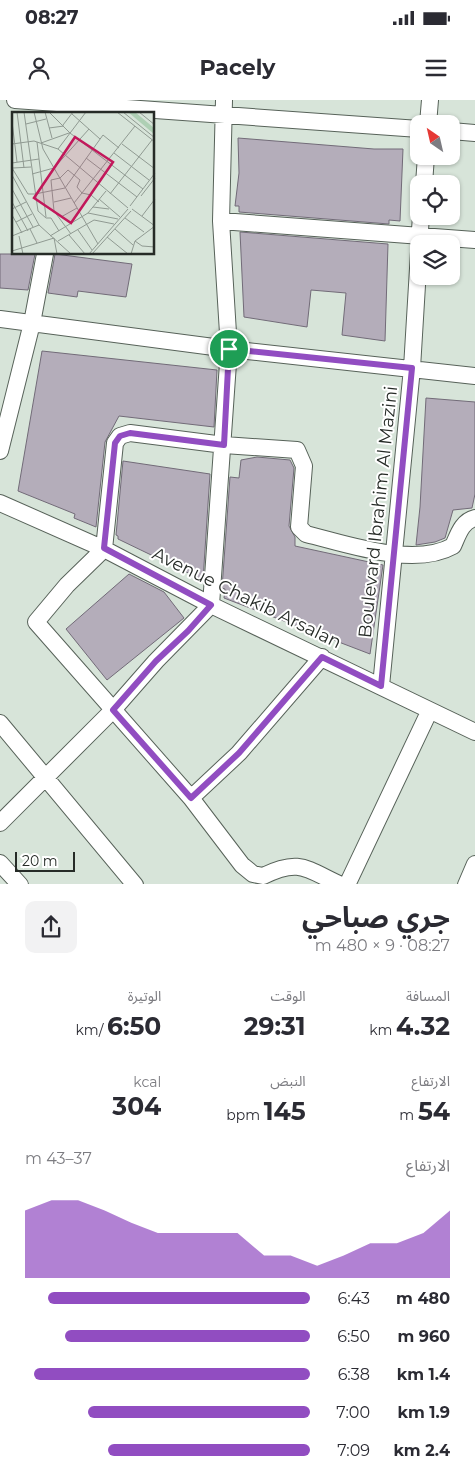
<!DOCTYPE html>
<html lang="ar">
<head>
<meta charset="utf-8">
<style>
  body { margin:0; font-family:Montserrat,"Noto Sans Arabic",sans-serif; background:#f2f2f3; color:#2b2b33; direction:rtl; height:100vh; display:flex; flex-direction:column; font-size:19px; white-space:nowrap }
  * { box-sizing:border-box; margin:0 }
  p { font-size:16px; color:#7c7c81 }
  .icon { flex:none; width:28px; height:28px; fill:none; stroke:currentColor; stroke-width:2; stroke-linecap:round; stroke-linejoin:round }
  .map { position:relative; height:784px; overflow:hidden; direction:ltr }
  .drawer { display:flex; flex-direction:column; background:#fff; flex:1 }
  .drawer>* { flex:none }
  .needle { width:32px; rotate:326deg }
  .tools { position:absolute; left:410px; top:15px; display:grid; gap:10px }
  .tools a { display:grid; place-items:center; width:50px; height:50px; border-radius:10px; background:#fff; box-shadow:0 1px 4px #0004; font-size:25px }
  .scale { position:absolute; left:15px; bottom:12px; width:60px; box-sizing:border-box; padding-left:5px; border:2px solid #262b27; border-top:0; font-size:14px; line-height:18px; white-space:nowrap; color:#262b27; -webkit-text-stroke:4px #fff; paint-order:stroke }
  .pin { position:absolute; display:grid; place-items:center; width:42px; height:42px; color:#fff; margin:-21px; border:2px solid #fff; border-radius:50%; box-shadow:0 1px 5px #0007 }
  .round { display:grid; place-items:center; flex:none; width:52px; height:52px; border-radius:10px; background:#f2f2f3 }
  .summary { display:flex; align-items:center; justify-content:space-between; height:85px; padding:0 25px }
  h1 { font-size:28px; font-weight:700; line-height:38px }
  .figures { display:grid; grid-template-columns:repeat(3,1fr); gap:8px; height:85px; padding:5px 25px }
  .figures div { display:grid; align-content:center }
  .figures b { font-size:25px; font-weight:700 }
  .figures small { font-size:14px; font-weight:400 }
  .figures p { font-size:14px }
  .chart { height:140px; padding:10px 25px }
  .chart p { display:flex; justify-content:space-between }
  .chart svg { width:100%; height:90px; margin-top:5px; fill:#914dc1; opacity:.7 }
  ul { padding:0 25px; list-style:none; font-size:16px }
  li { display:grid; grid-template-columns:80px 60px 1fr; align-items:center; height:38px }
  li i { height:12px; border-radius:6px; background:#914dc1 }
  .status { display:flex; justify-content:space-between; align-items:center; height:35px; padding:0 25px; background:#fff; direction:ltr }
  .status svg { height:14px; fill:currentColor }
  header { display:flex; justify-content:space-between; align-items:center; height:65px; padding:0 25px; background:#fff; font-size:22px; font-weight:700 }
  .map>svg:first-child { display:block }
  .building { fill:#b4adba; stroke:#726b78 }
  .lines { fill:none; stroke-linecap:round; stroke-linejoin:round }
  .street-casing { stroke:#576259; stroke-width:18 }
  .street { stroke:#fff; stroke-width:16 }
  .route-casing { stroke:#fff; stroke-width:10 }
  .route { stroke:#914dc1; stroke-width:6 }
  .labels { text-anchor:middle; stroke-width:4; stroke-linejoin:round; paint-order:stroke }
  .street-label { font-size:18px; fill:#262b27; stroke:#fff }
  .inset-road { fill:none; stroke:#909a92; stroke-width:1 }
  .view { fill:#c2185b; fill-opacity:0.15; stroke:#c2185b; stroke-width:2.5 }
  .inset-edge { fill:none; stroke:#262b27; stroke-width:2.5 }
</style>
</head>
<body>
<div class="status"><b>08:27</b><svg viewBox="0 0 49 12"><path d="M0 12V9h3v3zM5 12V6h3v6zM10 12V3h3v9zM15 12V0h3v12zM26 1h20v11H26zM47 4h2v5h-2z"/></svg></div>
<header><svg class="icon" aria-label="menu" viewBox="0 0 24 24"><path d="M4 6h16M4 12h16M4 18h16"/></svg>Pacely<svg class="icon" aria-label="person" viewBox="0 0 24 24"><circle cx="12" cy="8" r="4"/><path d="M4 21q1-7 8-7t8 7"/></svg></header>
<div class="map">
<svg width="475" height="785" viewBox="0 0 475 785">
  <rect width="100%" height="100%" fill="#d7e4d9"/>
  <!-- building -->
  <path class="building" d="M238,38L374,49H403L400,121L389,120V124L239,112V106H235L239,73Z
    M240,132L388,144L385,241L342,235L346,193L311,190L307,227L244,217Z
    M0,154H35L28,190L0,188Z
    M55,154L132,164L126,197L78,191L77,197L48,193Z
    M42,251L217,270L214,327L119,316L105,342L96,427L74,418L75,414L18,391Z
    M426,298L475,302V394L472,408L453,410L445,438L435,442L416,445L420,407Z
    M257,357L290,360L294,368L289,426L295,437V446L383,465L370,554L224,498L225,489L222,488L230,377L239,378L241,360Z
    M123,361L210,374L203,480L118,439V436L116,435Z
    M129,474L164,492L184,518L107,580L66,529Z"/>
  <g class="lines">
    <defs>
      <path id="street" d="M15,0L419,29
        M428,24L430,0
        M451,31L475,33
        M424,84L426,56
        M221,121L475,140
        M419,144L421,116
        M0,219L229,249L475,276
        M0,351L32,223L45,154
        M0,403L104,449L211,505L475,632
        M381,586L412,268L419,152
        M0,623L135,785
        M191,698L239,653L322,557
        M0,723L113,610L156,561L211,505L229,249L221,121L224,0
        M0,763L20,785
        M341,785C306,769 300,758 263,776L253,774L242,765L191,698L36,522L67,485L104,449L115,343L120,336L130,333L224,345L297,350L304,366L299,427L306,434C347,444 414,468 453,446C458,435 462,421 475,418
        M347,785L429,612
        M466,785L475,764"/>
    </defs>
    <!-- street casing -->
    <use href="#street" class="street-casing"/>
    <!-- street -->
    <use href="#street" class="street"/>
  </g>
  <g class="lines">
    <defs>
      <path id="route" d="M229,249L412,268L381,586L322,557L239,653L191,698L113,610L156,561L188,531L211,505L104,448L115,343L120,336L130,333L224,345Z"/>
    </defs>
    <!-- route casing -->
    <use href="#route" class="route-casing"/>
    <!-- route -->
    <use href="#route" class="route"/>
  </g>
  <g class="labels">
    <!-- street labels -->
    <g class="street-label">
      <text transform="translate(378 412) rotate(-84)" y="6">Boulevard Ibrahim Al Mazini</text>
      <text transform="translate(247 498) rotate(26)" y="6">Avenue Chakib Arsalan</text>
    </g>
  </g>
  <!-- overview -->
  <g transform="translate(12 12)">
    <rect width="142" height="142" fill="#d7e4d9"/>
    <path d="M116,0H123L142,16V22Z" fill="#aecfb4"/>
    <path class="inset-road" d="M5,0L12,56M12,0L26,99L34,106H39L47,119M22,0L31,37L86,132M33,0L40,26M37,0L58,21L131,77M105,0L143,30M111,0L143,26M127,0L143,13M60,2L88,27M0,10L5,50M14,12L34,7M51,13L61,0M37,16L52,14M25,30L34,105M29,31L57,21M0,32L22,29L46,37L116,96M110,32L143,57M46,37L74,0M102,41L137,68M74,46L125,85M0,51L27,47M0,56L16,82H23L53,76L91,23L107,36M1,56L19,55M20,62L42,56L77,17M0,63L27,113L59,142M0,77L21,115M98,82L140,28M129,84L143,66M87,87L108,105M0,90L16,119M42,90L59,86M62,91L123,14M118,94L143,61M81,95L97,97M0,97L14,90M120,97L143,114M76,101L106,107M0,103L10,121M130,104L143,87M49,105L65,96M113,106L132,120M4,110L20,102M18,117L25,131M103,117L121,133M66,118L80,138M59,122L42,99L39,68L48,66L56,58L68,68L65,75L70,81L79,83L87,90M57,123L73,142M0,124L27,113M7,124L11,142M38,124L76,101L94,79M95,125L116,142M46,129L82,108L102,112M123,129L130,134L143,135M0,139L42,126L45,142M77,142L116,97M80,142L119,99M119,142L123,129L143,114"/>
    <path class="view" d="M63,25L101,50L59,111L22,86Z"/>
    <rect width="142" height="142" class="inset-edge"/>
  </g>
</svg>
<div class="tools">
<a><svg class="needle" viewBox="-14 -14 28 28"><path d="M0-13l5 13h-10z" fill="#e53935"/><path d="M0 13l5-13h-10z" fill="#7c7c81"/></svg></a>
<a><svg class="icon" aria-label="locate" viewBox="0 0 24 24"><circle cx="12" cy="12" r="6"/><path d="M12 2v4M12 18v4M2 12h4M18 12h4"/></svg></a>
<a><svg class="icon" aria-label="layers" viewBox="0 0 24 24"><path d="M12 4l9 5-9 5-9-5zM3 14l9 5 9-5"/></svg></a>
</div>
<div class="scale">20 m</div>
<div class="pin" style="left:229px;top:249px;background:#1e9e55"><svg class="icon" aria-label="arrive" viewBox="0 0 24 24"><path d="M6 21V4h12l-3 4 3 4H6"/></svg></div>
</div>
<section class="drawer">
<div class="summary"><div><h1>جري صباحي</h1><p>08:27 · 9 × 480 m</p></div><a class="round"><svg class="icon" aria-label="share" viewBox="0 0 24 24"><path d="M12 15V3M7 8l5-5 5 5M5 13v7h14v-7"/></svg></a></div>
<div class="figures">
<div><p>المسافة</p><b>4.32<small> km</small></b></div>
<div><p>الوقت</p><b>29:31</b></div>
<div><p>الوتيرة</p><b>6:50<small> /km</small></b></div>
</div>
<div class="figures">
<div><p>الارتفاع</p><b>54<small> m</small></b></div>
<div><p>النبض</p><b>145<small> bpm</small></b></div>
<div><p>kcal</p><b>304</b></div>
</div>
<div class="chart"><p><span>الارتفاع</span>37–43 m</p>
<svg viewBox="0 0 160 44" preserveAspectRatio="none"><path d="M0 44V11L10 6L20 6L30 11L40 17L50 22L60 22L70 22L80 22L90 33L100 33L110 38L120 33L130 27L140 27L150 22L160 11V44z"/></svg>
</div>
<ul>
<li><b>480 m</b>6:43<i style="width:92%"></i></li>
<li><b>960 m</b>6:50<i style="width:86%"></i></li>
<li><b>1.4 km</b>6:38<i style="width:97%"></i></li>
<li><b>1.9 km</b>7:00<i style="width:78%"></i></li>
<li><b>2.4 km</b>7:09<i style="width:71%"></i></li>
</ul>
</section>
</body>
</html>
